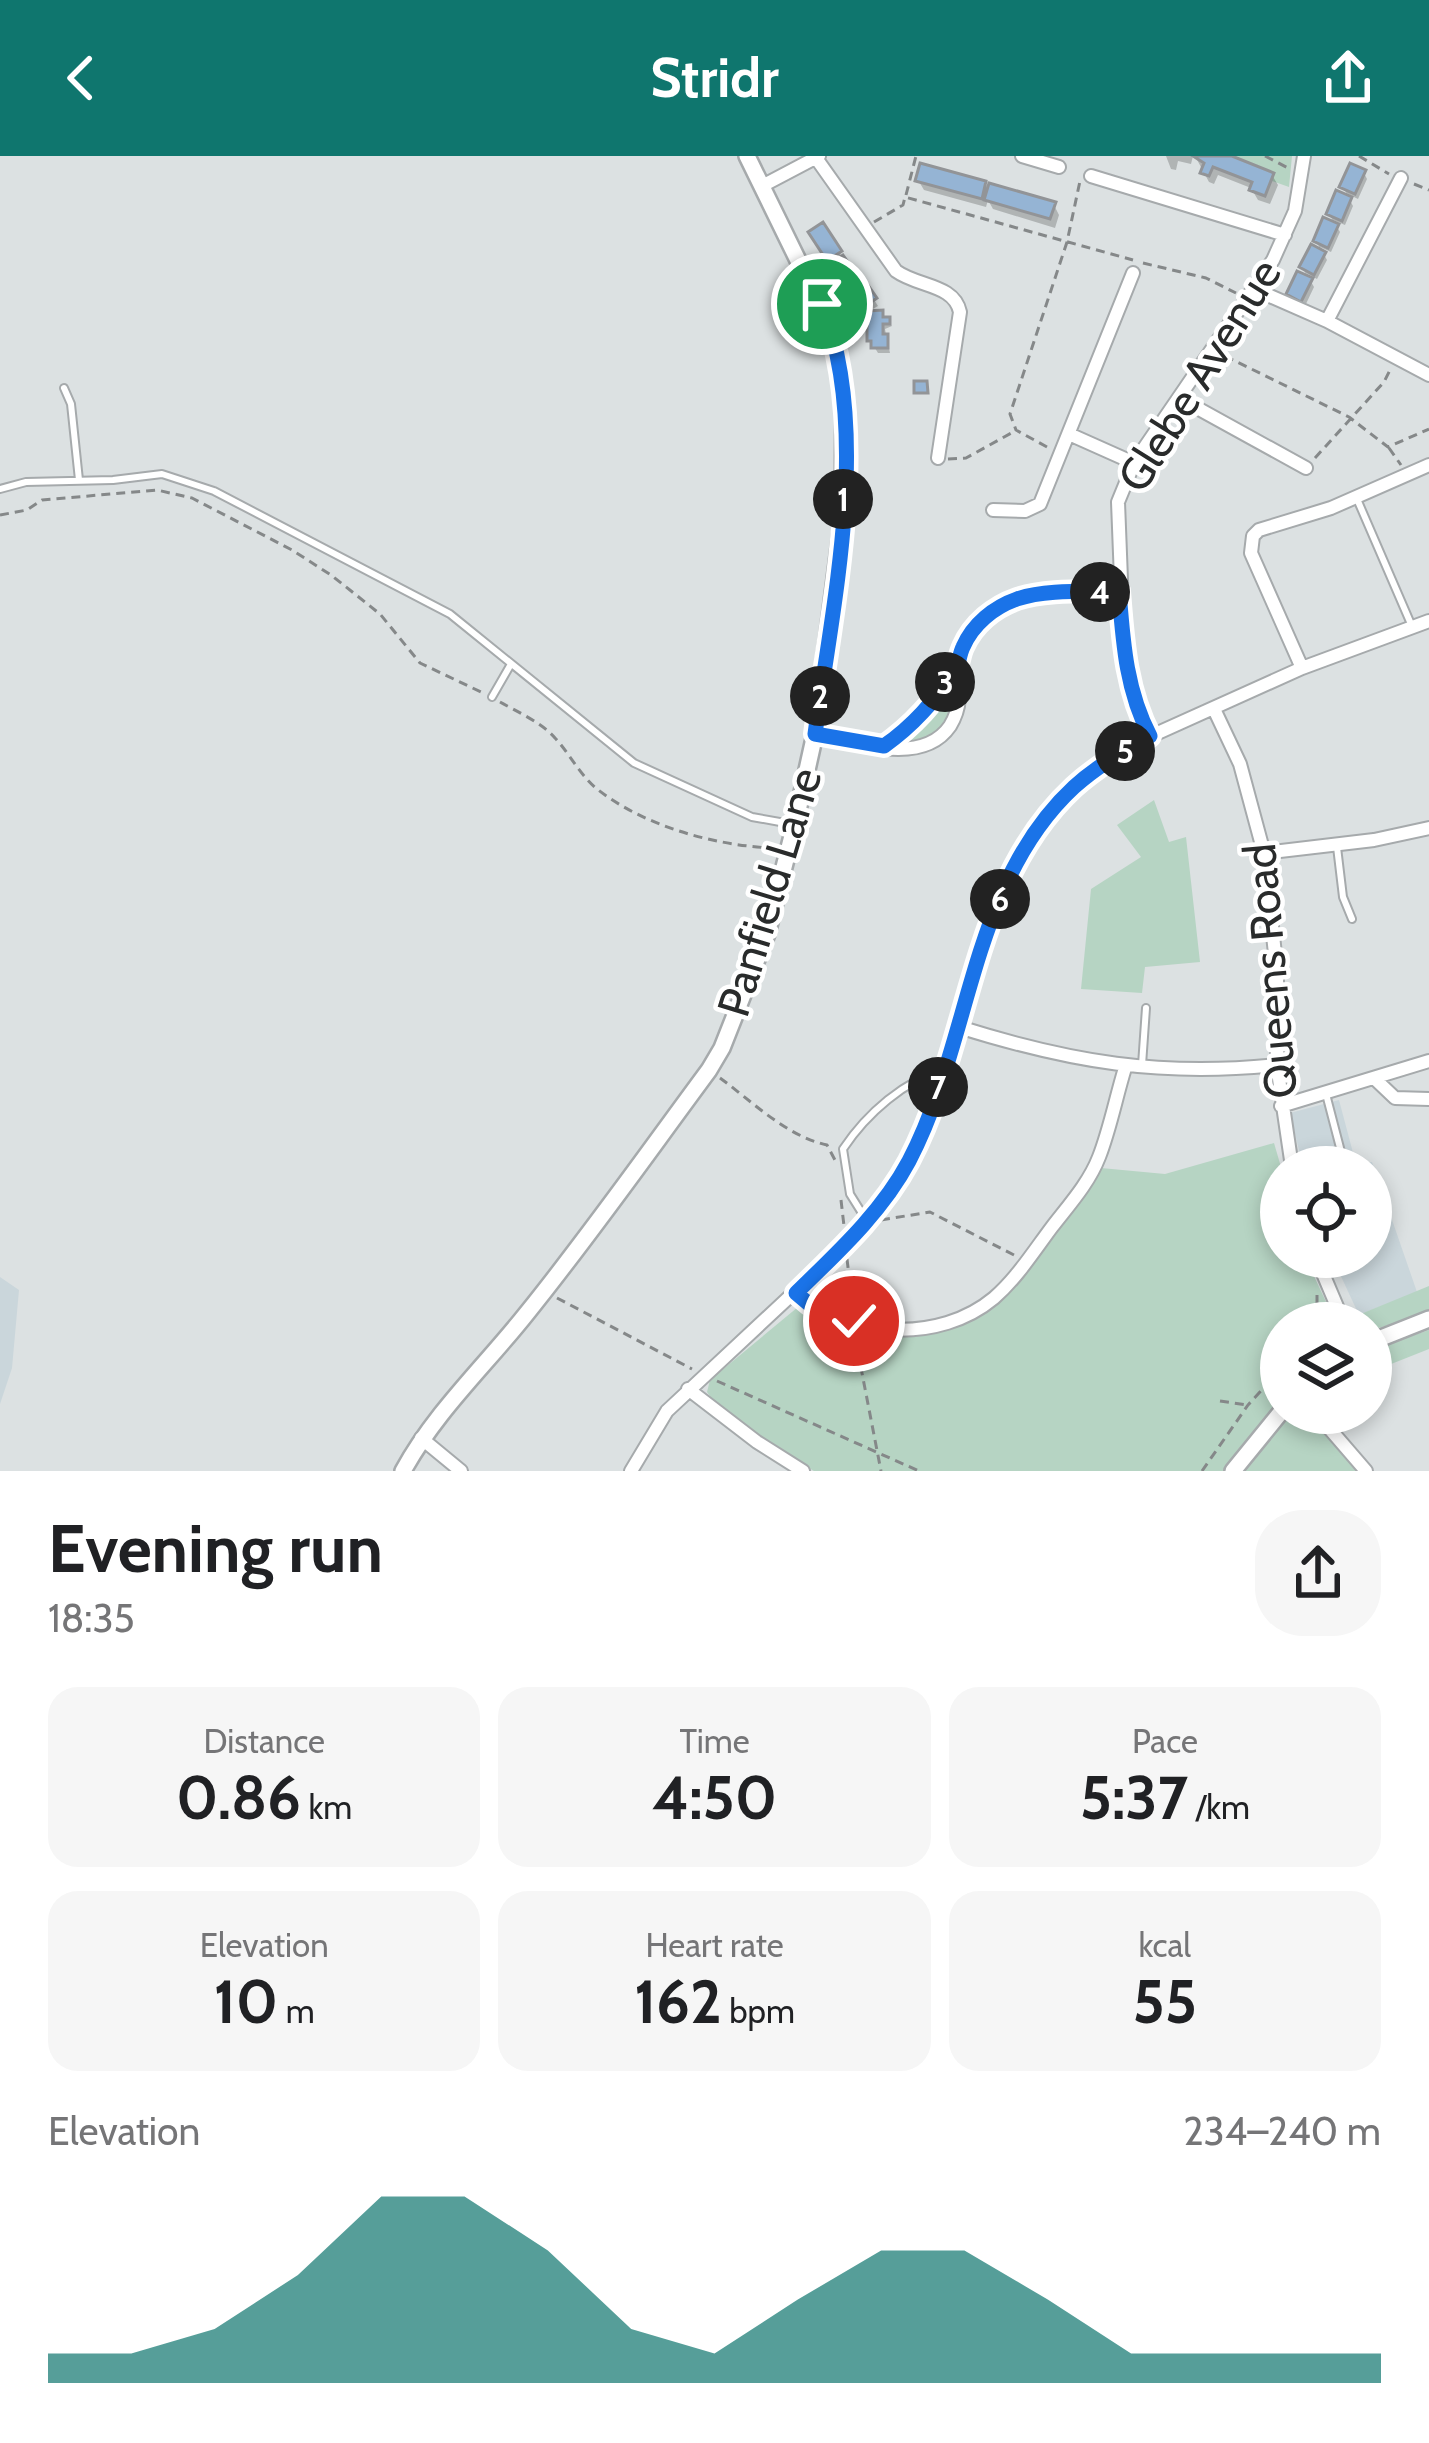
<!DOCTYPE html>
<html lang="en">
<head>
<meta charset="utf-8">
<style>
  body { margin:0; font-family:Cabin,sans-serif; background:#f6f6f6; color:#202124; height:100vh; display:flex; flex-direction:column; font-size:45px; white-space:nowrap }
  * { box-sizing:border-box; margin:0 }
  p { font-size:39px; color:#757577 }
  .icon { flex:none; width:66px; height:66px; fill:none; stroke:currentColor; stroke-width:2; stroke-linecap:round; stroke-linejoin:round }
  .map { position:relative; height:1315px; overflow:hidden }
  .details { display:flex; flex-direction:column; background:#fff; flex:1 }
  .details>* { flex:none }
  .tools { position:absolute; left:1260px; top:990px; display:grid; gap:24px }
  .tools a { display:grid; place-items:center; width:132px; height:132px; border-radius:50%; background:#fff; box-shadow:0 6px 18px #0003; font-size:60px }
  .pin { position:absolute; display:grid; place-items:center; width:102px; height:102px; color:#fff; margin:-51px; border:6px solid #fff; border-radius:50%; box-shadow:0 3px 12px #0007 }
  .km { position:absolute; width:60px; height:60px; margin:-30px; border-radius:50%; background:#222; color:#fff; font-size:33px; line-height:60px; text-align:center }
  .round { display:grid; place-items:center; flex:none; width:126px; height:126px; border-radius:48px; background:#f6f6f6 }
  .overview { display:flex; align-items:center; justify-content:space-between; height:204px; padding:0 48px }
  h1 { font-size:66px; font-weight:700; line-height:90px }
  .stats { display:grid; grid-template-columns:repeat(3,1fr); gap:18px; height:204px; padding:12px 48px }
  .stats div { display:grid; align-content:center; border-radius:30px; background:#f6f6f6; text-align:center }
  .stats b { font-size:60px; font-weight:700 }
  .stats small { font-size:33px; font-weight:400 }
  .stats p { font-size:33px }
  .chart { height:336px; padding:24px 48px }
  .chart p { display:flex; justify-content:space-between }
  .chart svg { width:100%; height:216px; margin-top:12px; fill:#0f766e; opacity:.7 }
  header { display:flex; justify-content:space-between; align-items:center; height:156px; padding:0 48px; background:#0f766e; color:#fff; font-size:54px; font-weight:700 }
  .map>svg:first-child { display:block }
  .built { fill:#cad6db }
  .green { fill:#b6d4c3 }
  .shadow { fill:#0003 }
  .building { fill:#95b4d4; stroke:#929497; stroke-width:3 }
  .lines { fill:none; stroke-linecap:round; stroke-linejoin:round }
  .service-casing { stroke:#a6aaac; stroke-width:10 }
  .minor-casing { stroke:#a6aaac; stroke-width:16 }
  .tertiary-casing { stroke:#a6aaac; stroke-width:20 }
  .path { stroke:#858889; stroke-width:3; stroke-dasharray:9 6; stroke-linecap:butt }
  .service { stroke:#fff; stroke-width:6 }
  .minor { stroke:#fff; stroke-width:12 }
  .tertiary { stroke:#fff; stroke-width:15 }
  .route-casing { stroke:#fff; stroke-width:24 }
  .route { stroke:#1a73e8; stroke-width:15 }
  .labels { text-anchor:middle; stroke-width:9; stroke-linejoin:round; paint-order:stroke }
  .street-label { font-size:45px; fill:#292b2b; stroke:#fff }
</style>
</head>
<body>
<header><svg class="icon" aria-label="back" viewBox="0 0 24 24"><path d="M15 5l-7 7 7 7"/></svg>Stridr<svg class="icon" aria-label="share" viewBox="0 0 24 24"><path d="M12 15V3M7 8l5-5 5 5M5 13v7h14v-7"/></svg></header>
<div class="map">
<svg width="1429" height="1315" viewBox="0 0 1429 1315">
  <rect width="100%" height="100%" fill="#dce1e2"/>
  <!-- built -->
  <path class="built" d="M1339,944L1356,1008L1372,1006L1417,1136L1359,1159L1332,1101H1371V1011H1303L1290,957Z
    M0,1121L19,1134L12,1212L0,1248Z"/>
  <!-- green -->
  <path class="green" d="M1202,0H1292L1289,31Z
    M948,530L955,532C955,566 937,582 904,587L905,581L934,555Z
    M1154,644L1169,686L1186,681L1200,806L1145,811L1142,837L1081,833L1091,733L1141,701L1117,669Z
    M1274,987L1281,1011V1101H1305L1336,1167H1281V1243L1225,1315H814C780,1294 729,1271 707,1236L710,1224L798,1151C831,1164 868,1182 905,1181C1001,1178 1053,1082 1101,1012L1165,1018Z
    M1429,1130V1158L1371,1174V1167H1355L1351,1162Z
    M1429,1174V1193L1371,1216V1194Z
    M1294,1257H1308L1359,1315H1240L1248,1301Z"/>
  <!-- shadow -->
  <path class="shadow" d="M1166,0H1193L1191,8L1178,5L1176,14L1171,13Z
    M1195,0H1224L1272,19L1278,29L1270,48L1258,44L1251,32L1218,19L1214,28L1209,26Z
    M1364,17L1367,23L1358,43L1346,37L1353,50L1345,69L1333,64L1340,76L1331,96L1320,91L1327,104L1317,123L1306,117L1314,131L1305,150L1292,144L1289,138L1310,125L1302,111L1323,98L1316,85L1336,70L1329,58L1350,44L1343,31Z
    M918,24L984,28L990,37L1054,49L1059,59L1055,72L993,53L988,44L986,51L924,34Z
    M822,70L864,135L867,133L878,150L869,155L859,138L853,141L812,77Z
    M881,157L892,170L885,173L890,197H878L870,184Z"/>
  <!-- building -->
  <path class="building" d="M1193,0H1232L1274,17L1265,40L1249,34L1252,26L1213,11L1209,20L1200,17L1204,7Z
    M920,7L986,25L982,43L915,25Z
    M1350,7L1366,14L1355,38L1339,31Z
    M989,27L1056,46L1050,63L984,44Z
    M1336,34L1352,41L1342,65L1326,58Z
    M1323,61L1339,68L1328,92L1313,85Z
    M823,66L842,95L827,105L808,76Z
    M1311,88L1326,96L1314,119L1299,111Z
    M843,99L863,127L848,137L828,109Z
    M1297,115L1313,122L1301,146L1286,138Z
    M868,129L877,142L864,151L855,138Z
    M883,154V161H890V168H883V178H888V192H871V185H867V155Z
    M914,225H927L928,237H914Z"/>
  <g class="lines">
    <defs>
      <path id="service" d="M64,232L71,248L79,324
        M0,333L26,326L113,324L162,318L214,335L450,458L634,607L752,661L791,668
        M1357,343L1411,468
        M492,541L511,508
        M1337,691L1343,741L1352,763
        M1142,909L1146,852
        M1326,938L1345,1011
        M865,1062L850,1038L843,993C867,957 904,925 946,912"/>
      <path id="minor" d="M1022,0L1059,11
        M816,2L896,115C918,131 954,128 960,156L938,302
        M1091,20L1285,79
        M762,30L819,0
        M1254,133L1327,165L1429,219
        M1327,165L1401,22
        M1179,242L1306,312
        M1069,278L1134,307
        M993,354L1025,355L1040,348L1133,117
        M1302,512L1251,397L1253,380L1259,374L1331,352L1429,309
        M1214,553L1240,608L1264,697L1277,816V909L1292,1011
        M815,578C855,586 922,611 950,570C961,552 961,535 955,515
        M1151,580L1137,555L1124,501L1118,346L1134,307L1273,104L1295,55L1304,0
        M885,590L928,554L944,526L955,515L974,472L992,455L1030,440L1119,435
        M1264,697L1374,684L1429,672
        M959,871C1071,906 1160,921 1277,909
        M1375,923L1395,942L1429,943
        M1281,950L1429,905
        M1316,1101L1344,1167
        M796,1137C849,1182 939,1188 994,1142C1017,1122 1034,1095 1052,1071C1069,1049 1089,1027 1099,1001C1110,973 1116,941 1125,912
        M688,1233L757,1286L803,1315
        M1316,1257L1366,1315
        M421,1282L461,1315
        M631,1315L667,1255L846,1088L909,1005L946,912L1004,732L1022,694L1075,630L1151,580L1302,512L1429,465"/>
      <path id="tertiary" d="M1371,1186L1429,1163
        M403,1315C436,1255 485,1210 527,1157C590,1079 649,995 709,914L722,892L767,778L795,668L815,578L843,361L844,242L834,178L747,0
        M1233,1315L1281,1256"/>
    </defs>
    <!-- service casing -->
    <use href="#service" class="service-casing"/>
    <!-- minor casing -->
    <use href="#minor" class="minor-casing"/>
    <!-- tertiary casing -->
    <use href="#tertiary" class="tertiary-casing"/>
    <!-- path -->
    <path class="path" d="M1265,0L1290,13
      M1359,0L1389,18
      M1414,28L1429,34
      M906,39L916,0
      M874,66L903,49L905,41L1133,104
      M1143,107L1206,122L1236,137
      M1225,200L1349,261L1388,291L1429,273
      M1047,291L1016,274L1010,258L1067,86L1080,25
      M1389,292L1401,309
      M1315,302L1384,226L1390,214
      M948,303L966,302L1015,275
      M0,359L27,354L42,344L157,334L192,342L292,394L331,419L380,458L420,507L481,536
      M500,546C518,556 542,567 555,582C570,598 579,618 597,633C644,670 713,689 771,692
      M720,922C753,946 786,980 827,989L836,1006
      M841,1044L844,1070
      M881,1064L930,1056L1016,1100
      M847,1103L853,1153
      M1317,1139V1167
      M557,1142L692,1213
      M855,1181L881,1315
      M717,1225L919,1315
      M1220,1245L1247,1249
      M1202,1315L1248,1249L1281,1213"/>
    <!-- service -->
    <use href="#service" class="service"/>
    <!-- minor -->
    <use href="#minor" class="minor"/>
    <!-- tertiary -->
    <use href="#tertiary" class="tertiary"/>
  </g>
  <g class="lines">
    <defs>
      <path id="route" d="M822,148C872,275 833,446 815,578L884,590C914,569 933,546 954,517C959,510 959,499 963,491C973,468 994,451 1017,443C1047,433 1087,436 1119,435C1123,486 1126,534 1150,580C1124,595 1097,610 1074,631C970,727 972,885 909,1005C882,1056 837,1097 796,1137L809,1148L854,1165"/>
    </defs>
    <!-- route casing -->
    <use href="#route" class="route-casing"/>
    <!-- route -->
    <use href="#route" class="route"/>
  </g>
  <g class="labels">
    <!-- street labels -->
    <g class="street-label">
      <text transform="translate(1199 219) rotate(-58)" y="16">Glebe Avenue</text>
      <text transform="translate(769 736) rotate(-73)" y="16">Panfield Lane</text>
      <text transform="translate(1270 815) rotate(-95)" y="16">Queens Road</text>
    </g>
  </g>
</svg>
<div class="tools">
<a><svg class="icon" aria-label="locate" viewBox="0 0 24 24"><circle cx="12" cy="12" r="6"/><path d="M12 2v4M12 18v4M2 12h4M18 12h4"/></svg></a>
<a><svg class="icon" aria-label="layers" viewBox="0 0 24 24"><path d="M12 4l9 5-9 5-9-5zM3 14l9 5 9-5"/></svg></a>
</div>
<div class="pin" style="left:822px;top:148px;background:#1e9e55"><svg class="icon" aria-label="arrive" viewBox="0 0 24 24"><path d="M6 21V4h12l-3 4 3 4H6"/></svg></div>
<div class="pin" style="left:854px;top:1165px;background:#d93025"><svg class="icon" aria-label="check" viewBox="0 0 24 24"><path d="M5 12l5 5 9-10"/></svg></div>
<b class="km" style="left:843px;top:343px">1</b>
<b class="km" style="left:820px;top:540px">2</b>
<b class="km" style="left:945px;top:526px">3</b>
<b class="km" style="left:1100px;top:436px">4</b>
<b class="km" style="left:1125px;top:595px">5</b>
<b class="km" style="left:1000px;top:743px">6</b>
<b class="km" style="left:938px;top:931px">7</b>
</div>
<section class="details">
<div class="overview"><div><h1>Evening run</h1><p>18:35</p></div><a class="round"><svg class="icon" aria-label="share" viewBox="0 0 24 24"><path d="M12 15V3M7 8l5-5 5 5M5 13v7h14v-7"/></svg></a></div>
<div class="stats">
<div><p>Distance</p><b>0.86<small> km</small></b></div>
<div><p>Time</p><b>4:50</b></div>
<div><p>Pace</p><b>5:37<small> /km</small></b></div>
</div>
<div class="stats">
<div><p>Elevation</p><b>10<small> m</small></b></div>
<div><p>Heart rate</p><b>162<small> bpm</small></b></div>
<div><p>kcal</p><b>55</b></div>
</div>
<div class="chart"><p><span>Elevation</span>234–240 m</p>
<svg viewBox="0 0 160 44" preserveAspectRatio="none"><path d="M0 44V38L10 38L20 33L30 22L40 6L50 6L60 17L70 33L80 38L90 27L100 17L110 17L120 27L130 38L140 38L150 38L160 38V44z"/></svg>
</div>
</section>
</body>
</html>
